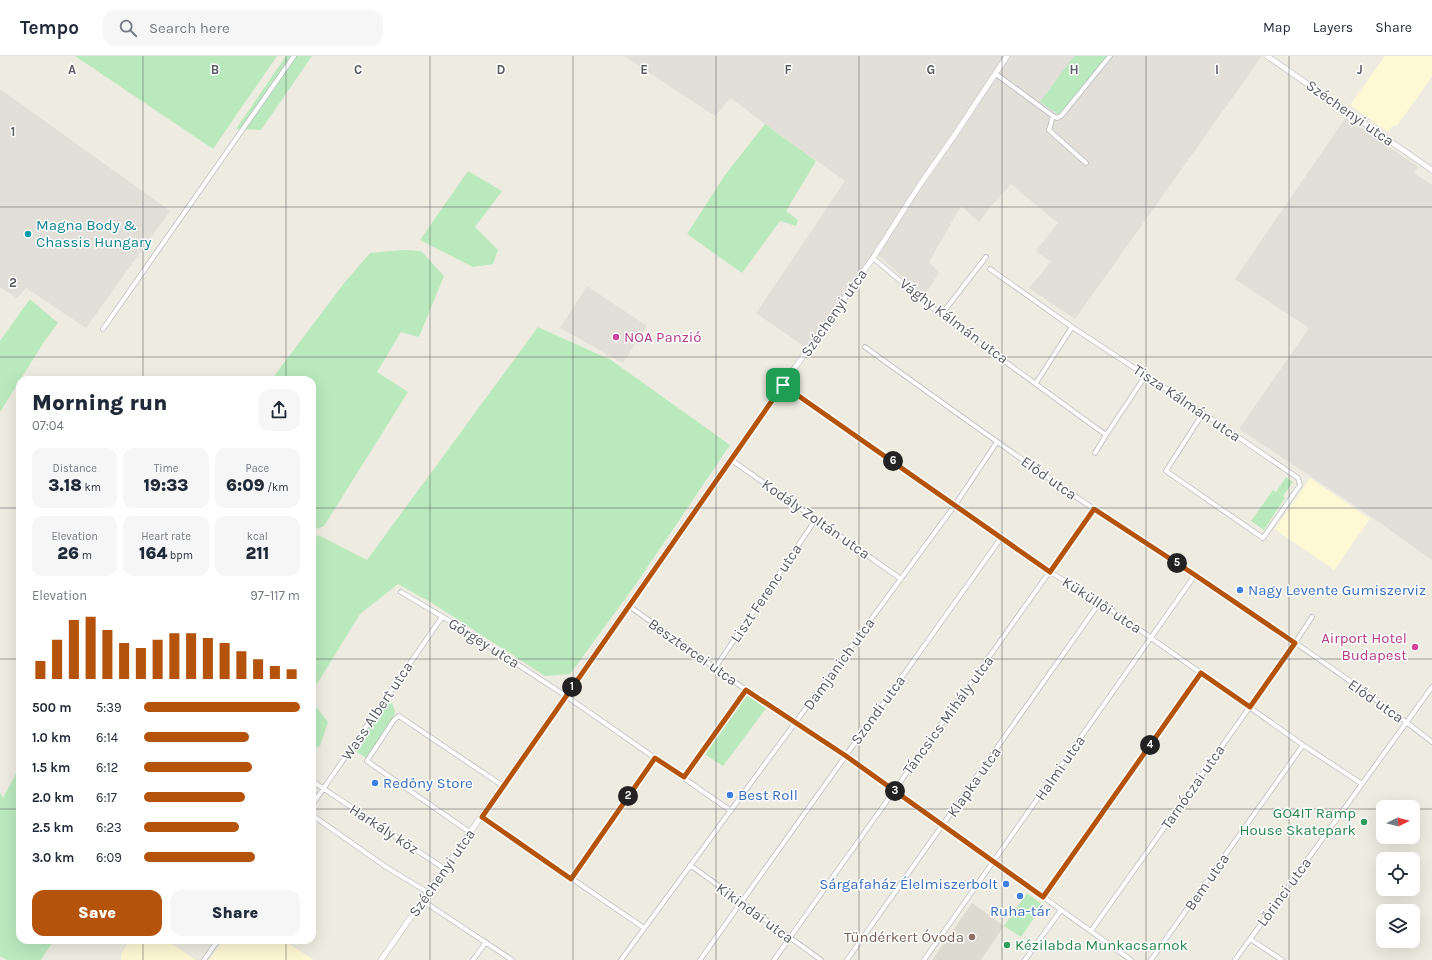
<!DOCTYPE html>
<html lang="en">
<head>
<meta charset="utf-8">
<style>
  body { margin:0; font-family:Karla,sans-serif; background:#f6f6f7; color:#1f2937; height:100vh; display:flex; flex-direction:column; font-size:15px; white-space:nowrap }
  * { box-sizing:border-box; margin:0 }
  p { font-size:13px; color:#747a83 }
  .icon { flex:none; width:22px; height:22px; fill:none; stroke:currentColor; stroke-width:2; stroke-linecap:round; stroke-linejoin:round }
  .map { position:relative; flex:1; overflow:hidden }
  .sheet { position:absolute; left:16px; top:320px; width:300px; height:568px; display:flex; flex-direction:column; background:#fff; border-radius:12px; box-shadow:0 4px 16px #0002 }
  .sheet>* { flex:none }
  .needle { width:26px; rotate:84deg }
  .tools { position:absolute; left:1376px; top:744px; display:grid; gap:8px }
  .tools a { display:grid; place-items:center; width:44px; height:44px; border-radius:8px; background:#fff; box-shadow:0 4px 16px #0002; font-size:20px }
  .pin { position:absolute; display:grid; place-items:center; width:34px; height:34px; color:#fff; margin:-17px; border-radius:8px; box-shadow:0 2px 6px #0006 }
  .km { position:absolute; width:20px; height:20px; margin:-10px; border-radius:50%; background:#222; color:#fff; font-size:11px; line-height:20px; text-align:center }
  .round { display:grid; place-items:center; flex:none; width:42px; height:42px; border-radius:12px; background:#f6f6f7 }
  .summary { display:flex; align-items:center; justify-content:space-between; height:68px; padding:0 16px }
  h1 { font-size:22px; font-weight:800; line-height:30px }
  .stats { display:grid; grid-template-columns:repeat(3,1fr); gap:6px; height:68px; padding:4px 16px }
  .stats div { display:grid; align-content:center; border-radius:10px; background:#f6f6f7; text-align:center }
  .stats b { font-size:17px; font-weight:800 }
  .stats small { font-size:11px; font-weight:400 }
  .stats p { font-size:11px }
  .chart { height:112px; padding:8px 16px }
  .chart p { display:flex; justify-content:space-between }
  .chart svg { width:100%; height:72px; margin-top:4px; stroke:#b45309; stroke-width:6 }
  .primary-button { display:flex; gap:8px; margin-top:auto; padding:8px 16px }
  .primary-button a { flex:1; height:46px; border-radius:12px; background:#b45309; color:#fff; font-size:16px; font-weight:800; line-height:46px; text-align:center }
  .primary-button a+a { background:#f6f6f7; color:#1f2937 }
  ul { padding:0 16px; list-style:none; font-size:13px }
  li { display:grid; grid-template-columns:64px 48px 1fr; align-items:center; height:30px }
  li i { height:10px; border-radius:5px; background:#b45309 }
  header { display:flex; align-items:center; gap:24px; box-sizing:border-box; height:56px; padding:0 20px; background:#fff; border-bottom:1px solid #e0e1e3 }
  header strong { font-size:19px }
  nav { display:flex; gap:22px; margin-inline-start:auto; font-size:14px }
  .search { width:280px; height:36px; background:#f6f6f7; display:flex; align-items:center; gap:10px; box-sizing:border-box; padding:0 14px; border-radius:12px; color:#747a83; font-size:15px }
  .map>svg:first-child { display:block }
  .commercial { fill:#fff8d4 }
  .industrial { fill:#e1dfd8 }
  .education { fill:#dddbcf }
  .green { fill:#bae9bd }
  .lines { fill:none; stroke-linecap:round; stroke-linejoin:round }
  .minor-casing { stroke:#b9bbc1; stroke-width:5.5 }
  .tertiary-casing { stroke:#b9bbc1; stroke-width:6 }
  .minor { stroke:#fff; stroke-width:4 }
  .tertiary { stroke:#fff; stroke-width:5 }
  .route-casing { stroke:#fff; stroke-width:8 }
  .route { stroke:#b45309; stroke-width:5 }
  .grid { fill:none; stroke:#595d63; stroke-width:1; stroke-opacity:0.55 }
  .culture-dot { fill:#0f9aa8; stroke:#fff; stroke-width:1.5 }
  .hotel-dot { fill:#d1479c; stroke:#fff; stroke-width:1.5 }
  .shop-dot { fill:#3f7fe0; stroke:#fff; stroke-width:1.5 }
  .leisure-dot { fill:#2e9e5b; stroke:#fff; stroke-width:1.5 }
  .education-dot { fill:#8d6e63; stroke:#fff; stroke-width:1.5 }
  .labels { text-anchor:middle; stroke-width:3; stroke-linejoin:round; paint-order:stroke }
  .street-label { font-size:15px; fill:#595d63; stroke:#fff }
  .culture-label { font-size:15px; fill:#0d838f; stroke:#fff; text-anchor:start }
  .hotel-label { font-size:15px; fill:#b23c85; stroke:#fff; text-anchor:start }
  .shop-label { font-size:15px; fill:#366cbe; stroke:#fff; text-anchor:start }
  .leisure-label { font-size:15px; fill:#27864d; stroke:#fff; text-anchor:end }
  .education-label { font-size:15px; fill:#785e54; stroke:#fff; text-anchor:end }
  .grid-label { font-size:13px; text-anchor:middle; font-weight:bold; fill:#595d63; stroke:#fff; stroke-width:3; stroke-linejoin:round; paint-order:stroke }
</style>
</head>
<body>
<header>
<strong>Tempo</strong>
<div class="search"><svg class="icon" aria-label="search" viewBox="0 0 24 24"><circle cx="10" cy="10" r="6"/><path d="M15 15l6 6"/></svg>Search here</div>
<nav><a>Map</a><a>Layers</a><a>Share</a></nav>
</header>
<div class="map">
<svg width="1432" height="904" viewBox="0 0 1432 904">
  <rect width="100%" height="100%" fill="#eeece0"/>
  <!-- commercial -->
  <path class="commercial" d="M1385,0H1432V21L1398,68L1391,71L1388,76L1350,49Z
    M1310,422L1370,463L1334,514L1275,473Z
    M130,884H167L195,904H121L122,896Z
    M224,884H283L314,904H209Z"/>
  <!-- industrial -->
  <path class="industrial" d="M624,0H1262L1075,263L1029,232L1051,206L1036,195L1058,167L1011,128L987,155L979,166L961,150L929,206L939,217L924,240L878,199L854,234L808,293L756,257L845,125L765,68L731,42L715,60Z
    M0,33L170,155L86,272L26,232L17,242L0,231Z
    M1346,61L1418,111L1414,117L1432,129V504L1363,455L1239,373L1309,272L1235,223Z
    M587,230L647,270L623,307L560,272Z"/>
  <!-- education -->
  <path class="education" d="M972,847L1004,870L981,904H932Z"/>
  <!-- green -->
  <path class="green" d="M75,0H277L213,93Z
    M286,0H312L261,74L236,73Z
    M1074,0H1110L1061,60L1040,46Z
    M765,68L816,105L786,155L798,164L796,170L780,165L742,217L687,178L725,119Z
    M468,115L502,135L475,171L498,194L493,208L473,211L420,184Z
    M403,194L421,195L444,220L419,281L401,276L377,316L408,336L324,470L312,474V324H271L345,226L370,197Z
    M30,243L58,267L44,286L0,356V285Z
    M538,271L611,304L730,389L636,528L570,618L545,620L432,547L398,528L360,558L312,636V487L318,479L367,504Z
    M1286,421L1293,426L1283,440L1285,442L1264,474L1251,465L1273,434L1276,436Z
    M746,637L767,651L723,710L703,697Z
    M312,645L328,666L320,690L312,694Z
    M388,645L393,649L395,656L393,663L366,702L354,694Z
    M20,710V884H54L41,904H7L0,900V736L3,742Z
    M1027,837L1043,849L1021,881L1004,870Z"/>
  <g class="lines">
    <defs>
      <path id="minor" d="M996,18L1053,60L1049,74L1086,107
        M1053,60L1057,62L1061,60L1110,0
        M873,202L941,259L1106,379L1146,319
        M990,213L1072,271L1036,327
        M941,259L986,201
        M1072,271L1203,357L1298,422L1300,429L1298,432L1263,482L1166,415L1203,357
        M103,273L294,0
        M865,291C941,346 1017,401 1094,453C1208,529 1324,602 1432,686
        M783,329L1001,482L1050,516L1100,546L1303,689L1362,728
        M1095,397L1106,379
        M730,403L901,523
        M401,536L468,576L566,640L731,755
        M629,550L746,634L845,699L1131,904
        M715,612L816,463
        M684,721L746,634
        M312,725L445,813
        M312,749L442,561
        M312,759L386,811L429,837
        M482,761L644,872
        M471,777L367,705L394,664L399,660L503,730
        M690,809L821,904
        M571,823L655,702
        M1043,841L1201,617
        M423,845L512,904
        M1091,875L1295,587L1312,561
        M1250,883L1282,904
        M204,904L218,884
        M473,904L486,886
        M621,904L955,449L997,386
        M700,904L1001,482
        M774,904L1094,453
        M847,904L1100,546
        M924,904L1195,519
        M1025,904L1061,854
        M1151,904L1303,689
        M1235,904L1432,631"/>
      <path id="tertiary" d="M1267,0L1432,114
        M381,904L730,403L873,202L919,130L954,80L1007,0"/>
    </defs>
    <!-- minor casing -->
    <use href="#minor" class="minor-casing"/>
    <!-- tertiary casing -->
    <use href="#tertiary" class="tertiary-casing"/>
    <!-- minor -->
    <use href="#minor" class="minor"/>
    <!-- tertiary -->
    <use href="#tertiary" class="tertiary"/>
  </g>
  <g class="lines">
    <defs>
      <path id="route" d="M783,329L1050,516L1094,453L1195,519L1295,587L1250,651L1201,617L1043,841L846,700L746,634L684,721L655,702L571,823L482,761Z"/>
    </defs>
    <!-- route casing -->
    <use href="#route" class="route-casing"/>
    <!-- route -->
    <use href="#route" class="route"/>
  </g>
  <!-- grid -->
  <path class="grid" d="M143,0V324M286,0V324M430,0V904M573,0V904M716,0V904M859,0V904M1002,0V904M1146,0V904M1289,0V904M0,151H1432M0,301H1432M0,452H20M312,452H1432M0,603H20M312,603H1432M0,753H20M312,753H1383M1413,753H1432M143,884V904M286,884V904"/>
  <!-- markers -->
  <circle class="culture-dot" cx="28" cy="178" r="4"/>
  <g class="hotel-dot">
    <circle cx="616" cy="281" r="4"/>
    <circle cx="1415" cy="591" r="4"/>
  </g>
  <g class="shop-dot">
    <circle cx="1240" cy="534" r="4"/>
    <circle cx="375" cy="727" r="4"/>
    <circle cx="730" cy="739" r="4"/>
    <circle cx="1006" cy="828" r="4"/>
    <circle cx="1020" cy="840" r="4"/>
  </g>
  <g class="leisure-dot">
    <circle cx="1364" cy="766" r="4"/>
    <circle cx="1007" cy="889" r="4"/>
  </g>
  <circle class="education-dot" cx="972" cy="881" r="4"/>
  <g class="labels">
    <!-- street labels -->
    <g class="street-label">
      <text transform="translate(1350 57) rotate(35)" y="5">Széchenyi utca</text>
      <text transform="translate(834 257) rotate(-55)" y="5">Széchenyi utca</text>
      <text transform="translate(954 265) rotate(37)" y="5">Vághy Kálmán utca</text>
      <text transform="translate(1187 347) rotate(34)" y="5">Tisza Kálmán utca</text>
      <text transform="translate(1049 422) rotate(35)" y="5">Előd utca</text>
      <text transform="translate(816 463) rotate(35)" y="5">Kodály Zoltán utca</text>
      <text transform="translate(766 537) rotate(-56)" y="5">Liszt Ferenc utca</text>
      <text transform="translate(1102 549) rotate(33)" y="5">Küküllői utca</text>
      <text transform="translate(484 587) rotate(32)" y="5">Görgey utca</text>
      <text transform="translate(693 596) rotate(35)" y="5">Besztercei utca</text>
      <text transform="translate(839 608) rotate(-54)" y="5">Damjanich utca</text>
      <text transform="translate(1376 645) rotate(35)" y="5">Előd utca</text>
      <text transform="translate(878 654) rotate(-54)" y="5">Szondi utca</text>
      <text transform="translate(377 655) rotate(-56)" y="5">Wass Albert utca</text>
      <text transform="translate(948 659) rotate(-54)" y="5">Táncsics Mihály utca</text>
      <text transform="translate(1060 712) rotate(-55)" y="5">Halmi utca</text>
      <text transform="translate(974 726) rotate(-55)" y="5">Klapka utca</text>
      <text transform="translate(1193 731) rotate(-55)" y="5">Tarnóczai utca</text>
      <text transform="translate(384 773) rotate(33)" y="5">Harkály köz</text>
      <text transform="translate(442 817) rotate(-55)" y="5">Széchenyi utca</text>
      <text transform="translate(1207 826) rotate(-55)" y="5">Bem utca</text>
      <text transform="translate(1284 836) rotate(-54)" y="5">Lőrinci utca</text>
      <text transform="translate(755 857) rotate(36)" y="5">Kikindai utca</text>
    </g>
    <!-- culture labels -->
    <g class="culture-label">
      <text x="36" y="174">Magna Body &amp;<tspan x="36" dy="17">Chassis Hungary</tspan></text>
    </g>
    <!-- hotel labels -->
    <g class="hotel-label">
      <text x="624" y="286">NOA Panzió</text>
      <text x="1407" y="587" text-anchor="end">Airport Hotel<tspan x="1407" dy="17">Budapest</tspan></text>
    </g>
    <!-- shop labels -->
    <g class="shop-label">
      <text x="1248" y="539">Nagy Levente Gumiszerviz</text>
      <text x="383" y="732">Redőny Store</text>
      <text x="738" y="744">Best Roll</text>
      <text x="998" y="833" text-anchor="end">Sárgafaház Élelmiszerbolt</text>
      <text x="1020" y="860" text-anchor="middle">Ruha-tár</text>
    </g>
    <!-- leisure labels -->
    <g class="leisure-label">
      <text x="1356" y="762">GO4IT Ramp<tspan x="1356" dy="17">House Skatepark</tspan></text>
      <text x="1015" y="894" text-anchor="start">Kézilabda Munkacsarnok</text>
    </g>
    <!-- education labels -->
    <g class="education-label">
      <text x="964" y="886">Tündérkert Óvoda</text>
    </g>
  </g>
  <g class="grid-label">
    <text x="72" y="18">A</text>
    <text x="215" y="18">B</text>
    <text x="358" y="18">C</text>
    <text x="501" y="18">D</text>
    <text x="644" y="18">E</text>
    <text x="788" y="18">F</text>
    <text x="931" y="18">G</text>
    <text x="1074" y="18">H</text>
    <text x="1217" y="18">I</text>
    <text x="1360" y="18">J</text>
    <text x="13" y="80">1</text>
    <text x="13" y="231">2</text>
  </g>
</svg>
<div class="tools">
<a><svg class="needle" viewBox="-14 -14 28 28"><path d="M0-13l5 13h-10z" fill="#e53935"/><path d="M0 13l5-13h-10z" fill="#747a83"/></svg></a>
<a><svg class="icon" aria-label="locate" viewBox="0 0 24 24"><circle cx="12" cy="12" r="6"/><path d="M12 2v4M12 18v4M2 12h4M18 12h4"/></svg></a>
<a><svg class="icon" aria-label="layers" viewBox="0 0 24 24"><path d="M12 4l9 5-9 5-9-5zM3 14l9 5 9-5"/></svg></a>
</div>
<div class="pin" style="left:783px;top:329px;background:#1e9e55"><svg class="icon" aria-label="arrive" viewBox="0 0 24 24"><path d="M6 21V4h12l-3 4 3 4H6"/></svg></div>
<b class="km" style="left:572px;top:631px">1</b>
<b class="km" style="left:628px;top:740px">2</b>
<b class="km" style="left:895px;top:735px">3</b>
<b class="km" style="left:1150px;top:689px">4</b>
<b class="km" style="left:1177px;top:507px">5</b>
<b class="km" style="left:893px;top:405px">6</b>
<section class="sheet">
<div class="summary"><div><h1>Morning run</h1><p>07:04</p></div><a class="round"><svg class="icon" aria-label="share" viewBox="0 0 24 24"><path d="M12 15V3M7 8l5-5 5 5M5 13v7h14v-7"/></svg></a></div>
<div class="stats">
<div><p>Distance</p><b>3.18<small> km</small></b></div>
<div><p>Time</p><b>19:33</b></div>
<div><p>Pace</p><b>6:09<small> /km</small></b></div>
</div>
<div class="stats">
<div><p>Elevation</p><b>26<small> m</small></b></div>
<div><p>Heart rate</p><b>164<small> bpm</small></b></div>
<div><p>kcal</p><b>211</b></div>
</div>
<div class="chart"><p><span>Elevation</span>97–117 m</p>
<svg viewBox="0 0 160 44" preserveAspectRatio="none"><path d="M5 44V33M15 44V20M25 44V8M35 44V6M45 44V14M55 44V22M65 44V25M75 44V20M85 44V16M95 44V16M105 44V19M115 44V22M125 44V27M135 44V32M145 44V36M155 44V38"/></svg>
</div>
<ul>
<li><b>500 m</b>5:39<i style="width:100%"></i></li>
<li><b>1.0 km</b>6:14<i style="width:67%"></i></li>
<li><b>1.5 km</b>6:12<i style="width:69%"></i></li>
<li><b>2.0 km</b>6:17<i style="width:65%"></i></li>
<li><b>2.5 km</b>6:23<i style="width:61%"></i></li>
<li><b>3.0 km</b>6:09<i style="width:71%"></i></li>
</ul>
<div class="primary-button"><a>Save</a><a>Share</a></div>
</section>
</div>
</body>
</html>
